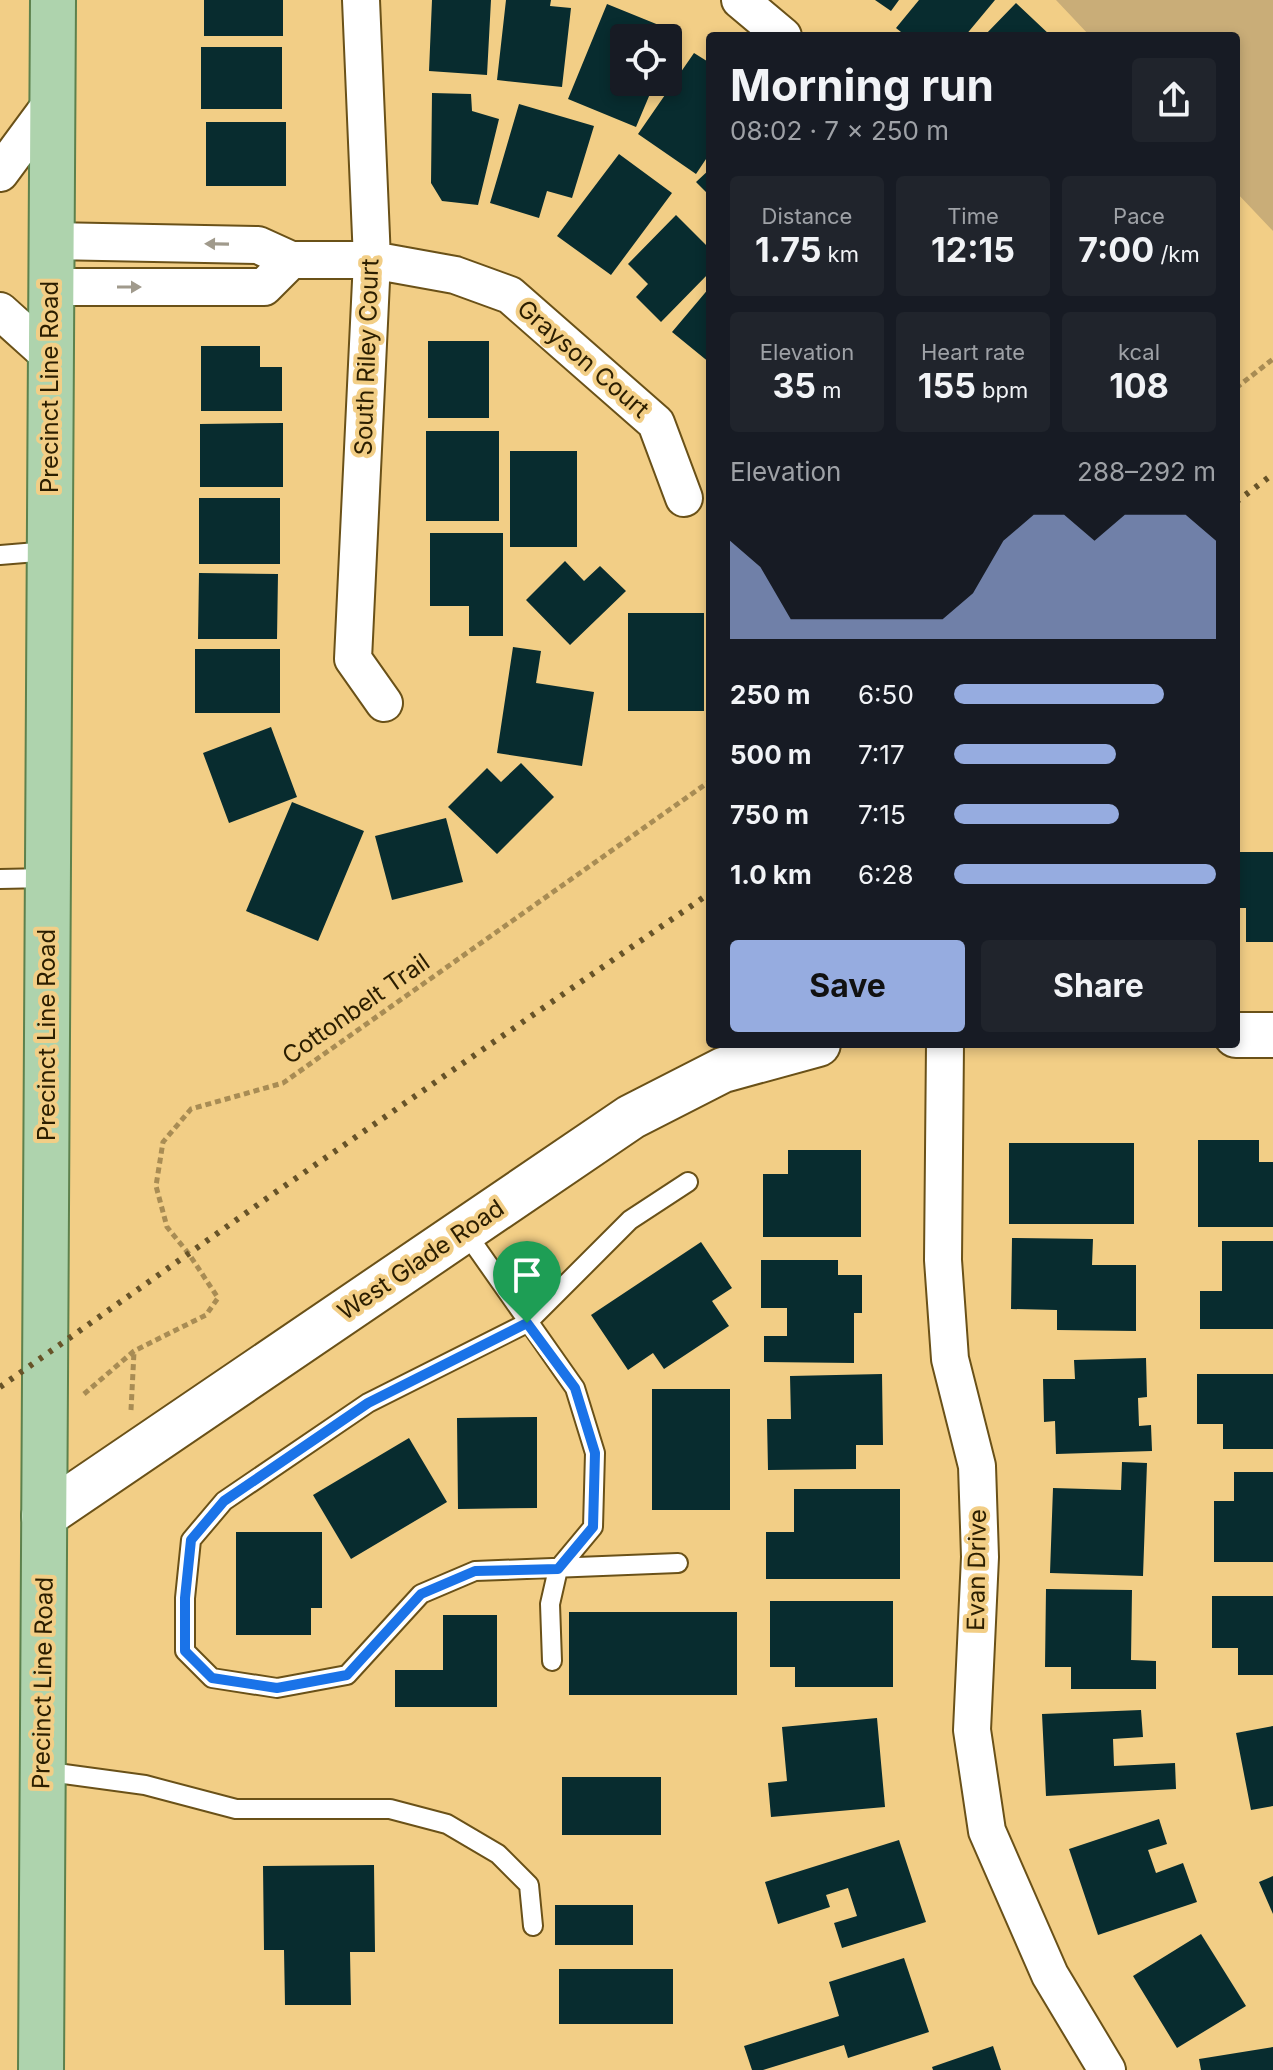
<!DOCTYPE html>
<html lang="en">
<head>
<meta charset="utf-8">
<style>
  body { margin:0; font-family:Inter,sans-serif; background:#20242c; color:#f1f3f6; height:100vh; display:flex; flex-direction:column; font-size:30px; white-space:nowrap }
  * { box-sizing:border-box; margin:0 }
  p { font-size:26px; color:#9ea1a6 }
  .icon { flex:none; width:44px; height:44px; fill:none; stroke:currentColor; stroke-width:2; stroke-linecap:round; stroke-linejoin:round }
  .map { position:relative; flex:1; overflow:hidden }
  .panel { position:absolute; left:706px; top:32px; width:534px; height:1016px; display:flex; flex-direction:column; background:#171b24; border-radius:8px; box-shadow:0 4px 12px #0003 }
  .panel>* { flex:none }
  .controls { position:absolute; left:610px; top:24px; display:grid; gap:16px }
  .controls a { display:grid; place-items:center; width:72px; height:72px; border-radius:8px; background:#171b24; box-shadow:0 4px 12px #0003; font-size:40px }
  .pin { position:absolute; display:grid; place-items:center; width:68px; height:68px; color:#fff; margin:-82px -34px; border-radius:50% 50% 50% 0; rotate:-45deg; box-shadow:0 0 8px #0007 }
  .pin .icon { rotate:45deg }
  .round { display:grid; place-items:center; flex:none; width:84px; height:84px; border-radius:8px; background:#20242c }
  .summary { display:flex; align-items:center; justify-content:space-between; height:136px; padding:0 24px }
  h1 { font-size:44px; font-weight:700; line-height:60px }
  .metrics { display:grid; grid-template-columns:repeat(3,1fr); gap:12px; height:136px; padding:8px 24px }
  .metrics div { display:grid; align-content:center; border-radius:8px; background:#20242c; text-align:center }
  .metrics b { font-size:34px; font-weight:700 }
  .metrics small { font-size:22px; font-weight:400 }
  .metrics p { font-size:22px }
  .chart { height:224px; padding:16px 24px }
  .chart p { display:flex; justify-content:space-between }
  .chart svg { width:100%; height:144px; margin-top:8px; fill:#96ace0; opacity:.7 }
  .button { display:flex; gap:16px; margin-top:auto; padding:16px 24px }
  .button a { flex:1; height:92px; border-radius:8px; background:#96ace0; color:#111; font-size:32px; font-weight:700; line-height:92px; text-align:center }
  .button a+a { background:#20242c; color:#f1f3f6 }
  ul { padding:0 24px; list-style:none; font-size:26px }
  li { display:grid; grid-template-columns:128px 96px 1fr; align-items:center; height:60px }
  li i { height:20px; border-radius:10px; background:#96ace0 }
  .map>svg:first-child { display:block }
  .green { fill:#c9ad78 }
  .building { fill:#082c2f }
  .lines { fill:none; stroke-linecap:round; stroke-linejoin:round }
  .service-casing { stroke:#6a5118; stroke-width:22 }
  .minor-casing { stroke:#6a5118; stroke-width:40 }
  .secondary-casing { stroke:#6a5118; stroke-width:48 }
  .primary-casing { stroke:#5d814d; stroke-width:48 }
  .path { stroke:#a88c54; stroke-width:5; stroke-dasharray:6 4; stroke-linecap:butt }
  .service { stroke:#fff; stroke-width:18 }
  .minor { stroke:#fff; stroke-width:36 }
  .secondary { stroke:#fff; stroke-width:44 }
  .primary { stroke:#aed3ad; stroke-width:44 }
  .rail { stroke:#675328; stroke-width:6; stroke-dasharray:4 8; stroke-linecap:butt }
  .oneway { fill:#a09a8c }
  .route-casing { stroke:#fff; stroke-width:16 }
  .route { stroke:#1a73e8; stroke-width:10 }
  .labels { text-anchor:middle; stroke-width:8; stroke-linejoin:round; paint-order:stroke }
  .street-label { font-size:24px; fill:#2b1e00; stroke:#f2ce86 }
</style>
</head>
<body>
<div class="map">
<svg width="1273" height="2070" viewBox="0 0 1273 2070">
  <rect width="100%" height="100%" fill="#f2ce86"/>
  <!-- green -->
  <path class="green" d="M1056,0H1273V231L1236,192V36H1090Z"/>
  <!-- building -->
  <path class="building" d="M204,0H283V36H204Z
    M432,0H491L487,75L429,71Z
    M506,0H551L550,6L571,8L562,87L497,80Z
    M875,0H899L891,11Z
    M919,0H995L965,36H906L896,28Z
    M1016,3L1051,36H984Z
    M607,4L676,32L668,51V38H624V82H655L636,127L568,99Z
    M201,47H282V109H201Z
    M694,53L710,63V153L696,174L638,134Z
    M432,93L471,94L472,111L499,119L478,205L442,201L431,183Z
    M519,104L594,126L572,198L547,191L539,218L490,203Z
    M206,122H286V186H206Z
    M619,154L672,193L611,275L557,236Z
    M710,169V196L696,182Z
    M676,215L710,249V272L661,322L636,297L648,284L628,264Z
    M710,287V363L672,332Z
    M428,341H489V418H428Z
    M201,346H260V367H282V411H201Z
    M283,423V487H200V424Z
    M426,431H499V521H426Z
    M510,451H577V547H510Z
    M199,498H280V564H199Z
    M430,533H503V636H469V606H430Z
    M565,561L584,581L600,566L626,591L570,645L526,600Z
    M199,573L278,574L277,639H198Z
    M628,613H704V711H628Z
    M513,647L541,651L536,683L594,692L582,766L497,753Z
    M195,649H280V713H195Z
    M271,727L297,797L229,823L203,753Z
    M521,763L554,797L497,854L448,807L487,768L501,782Z
    M292,802L364,831L318,941L246,911Z
    M446,818L463,882L392,900L375,836Z
    M1236,852H1273V942H1246V908H1236Z
    M1198,1140H1259V1162H1273V1227H1198Z
    M1009,1143H1134V1224H1009Z
    M788,1150H861V1237H763V1174H788Z
    M1012,1238L1093,1239L1092,1265H1136V1331L1057,1330V1310L1011,1309Z
    M1222,1241H1273V1329H1200V1291H1222Z
    M701,1242L732,1288L712,1301L729,1326L664,1369L653,1353L628,1370L591,1315Z
    M761,1260H838V1275H862V1313H854V1363L764,1362V1336H787V1308H761Z
    M1146,1358L1147,1397L1138,1398L1139,1426L1151,1425L1152,1451L1056,1454L1055,1421L1044,1422L1043,1379H1075L1074,1360Z
    M882,1374L883,1445H856V1469L768,1470L767,1419H791L790,1376Z
    M1197,1374H1273V1449H1223V1424H1197Z
    M652,1389H730V1510H652Z
    M537,1417V1508L458,1509L457,1418Z
    M409,1438L447,1502L351,1559L313,1495Z
    M1122,1462L1147,1463L1143,1576L1050,1573L1053,1488L1121,1490Z
    M1234,1472H1273V1562H1214V1501H1234Z
    M794,1489H900V1579H766V1532H794Z
    M236,1532H322V1608H311V1635H236Z
    M1046,1589L1132,1590L1131,1660L1156,1661V1689H1071V1667H1045Z
    M1212,1596H1273V1675H1238V1648H1212Z
    M770,1601H893V1687H795V1667H770Z
    M569,1612H737V1695H569Z
    M443,1615H497V1707H395V1670H443Z
    M1141,1710L1143,1737L1113,1739L1114,1766L1175,1763L1176,1789L1046,1796L1042,1714Z
    M877,1718L885,1807L771,1817L768,1783L787,1781L782,1727Z
    M1273,1726V1806L1251,1810L1236,1733Z
    M562,1777H661V1835H562Z
    M1159,1819L1167,1844L1148,1850L1156,1873L1183,1863L1197,1902L1098,1935L1069,1849Z
    M899,1840L926,1922L842,1948L834,1923L857,1916L848,1888L826,1895L830,1907L778,1924L765,1882Z
    M374,1865L375,1952H350L351,2005H285L284,1950H264L263,1866Z
    M1273,1876V1914L1259,1882Z
    M555,1905H633V1945H555Z
    M1201,1934L1246,2006L1177,2048L1133,1976Z
    M904,1958L929,2032L848,2058L844,2045L763,2070H752L744,2046L839,2016L829,1982Z
    M559,1969H673V2024H559Z
    M993,2046L1001,2070H933L932,2067Z
    M1273,2047V2070H1201L1199,2059Z"/>
  <g class="lines">
    <defs>
      <path id="service" d="M0,555L49,551
        M0,879L47,878
        M464,1230L575,1388L595,1453L593,1527L558,1569L550,1604L552,1661
        M678,1563L475,1571L421,1594L347,1675L277,1688L212,1678L185,1651V1598L191,1540L224,1501L368,1403L527,1323L630,1220L688,1182
        M42,1771L145,1785L236,1809H390L447,1824L498,1854L529,1885L533,1926"/>
      <path id="minor" d="M361,0L372,260L353,659L384,703
        M740,0L783,36
        M0,173L51,104
        M51,241L258,245L291,260H372L455,275L510,295L656,423L684,498
        M51,287H264L291,260
        M0,311L50,356
        M945,1044L943,1260L950,1359L977,1466L980,1557L972,1730L987,1831L1050,1975L1107,2070"/>
      <path id="secondary" d="M1236,1035H1273
        M44,1516L631,1117L723,1070L818,1044"/>
      <path id="primary" d="M41,2070L53,0"/>
    </defs>
    <!-- service casing -->
    <use href="#service" class="service-casing"/>
    <!-- minor casing -->
    <use href="#minor" class="minor-casing"/>
    <!-- secondary casing -->
    <use href="#secondary" class="secondary-casing"/>
    <!-- primary casing -->
    <use href="#primary" class="primary-casing"/>
    <!-- path -->
    <path class="path" d="M1236,388L1273,359
      M84,1394L134,1351L206,1315L218,1298L189,1254L167,1227L156,1186L163,1142L191,1109L283,1083L710,781
      M131,1410L134,1352"/>
    <!-- service -->
    <use href="#service" class="service"/>
    <!-- minor -->
    <use href="#minor" class="minor"/>
    <!-- secondary -->
    <use href="#secondary" class="secondary"/>
    <!-- primary -->
    <use href="#primary" class="primary"/>
    <!-- rail -->
    <path class="rail" d="M1236,502L1273,474
      M0,1387L273,1194L710,893"/>
  </g>
  <!-- one-way arrows -->
  <defs><path id="oneway-solid" d="M-6-.8H1V-3.2L6.5 0L1 3.2V.8H-6Z" transform="scale(2)"/></defs>
  <g class="oneway">
    <use href="#oneway-solid" transform="translate(217 244) rotate(-179)"/>
    <use href="#oneway-solid" transform="translate(129 287)"/>
  </g>
  <g class="lines">
    <defs>
      <path id="route" d="M527,1323L575,1388L595,1453L593,1527L558,1569L475,1571L421,1594L347,1675L277,1688L212,1678L185,1651V1598L191,1540L224,1501L368,1403Z"/>
    </defs>
    <!-- route casing -->
    <use href="#route" class="route-casing"/>
    <!-- route -->
    <use href="#route" class="route"/>
  </g>
  <g class="labels">
    <!-- street labels -->
    <g class="street-label">
      <text transform="translate(367 357) rotate(-88)" y="8">South Riley Court</text>
      <text transform="translate(583 359) rotate(41)" y="8">Grayson Court</text>
      <text transform="translate(50 387) rotate(-90)" y="8">Precinct Line Road</text>
      <text transform="translate(356 1009) rotate(-35)" y="8">Cottonbelt Trail</text>
      <text transform="translate(47 1035) rotate(-90)" y="8">Precinct Line Road</text>
      <text transform="translate(421 1260) rotate(-34)" y="8">West Glade Road</text>
      <text transform="translate(977 1570) rotate(-89)" y="8">Evan Drive</text>
      <text transform="translate(43 1683) rotate(-89)" y="8">Precinct Line Road</text>
    </g>
  </g>
</svg>
<div class="controls">
<a><svg class="icon" aria-label="locate" viewBox="0 0 24 24"><circle cx="12" cy="12" r="6"/><path d="M12 2v4M12 18v4M2 12h4M18 12h4"/></svg></a>
</div>
<div class="pin" style="left:527px;top:1323px;background:#1e9e55"><svg class="icon" aria-label="arrive" viewBox="0 0 24 24"><path d="M6 21V4h12l-3 4 3 4H6"/></svg></div>
<section class="panel">
<div class="summary"><div><h1>Morning run</h1><p>08:02 · 7 × 250 m</p></div><a class="round"><svg class="icon" aria-label="share" viewBox="0 0 24 24"><path d="M12 15V3M7 8l5-5 5 5M5 13v7h14v-7"/></svg></a></div>
<div class="metrics">
<div><p>Distance</p><b>1.75<small> km</small></b></div>
<div><p>Time</p><b>12:15</b></div>
<div><p>Pace</p><b>7:00<small> /km</small></b></div>
</div>
<div class="metrics">
<div><p>Elevation</p><b>35<small> m</small></b></div>
<div><p>Heart rate</p><b>155<small> bpm</small></b></div>
<div><p>kcal</p><b>108</b></div>
</div>
<div class="chart"><p><span>Elevation</span>288–292 m</p>
<svg viewBox="0 0 160 44" preserveAspectRatio="none"><path d="M0 44V14L10 22L20 38L30 38L40 38L50 38L60 38L70 38L80 30L90 14L100 6L110 6L120 14L130 6L140 6L150 6L160 14V44z"/></svg>
</div>
<ul>
<li><b>250 m</b>6:50<i style="width:80%"></i></li>
<li><b>500 m</b>7:17<i style="width:62%"></i></li>
<li><b>750 m</b>7:15<i style="width:63%"></i></li>
<li><b>1.0 km</b>6:28<i style="width:100%"></i></li>
</ul>
<div class="button"><a>Save</a><a>Share</a></div>
</section>
</div>
</body>
</html>
